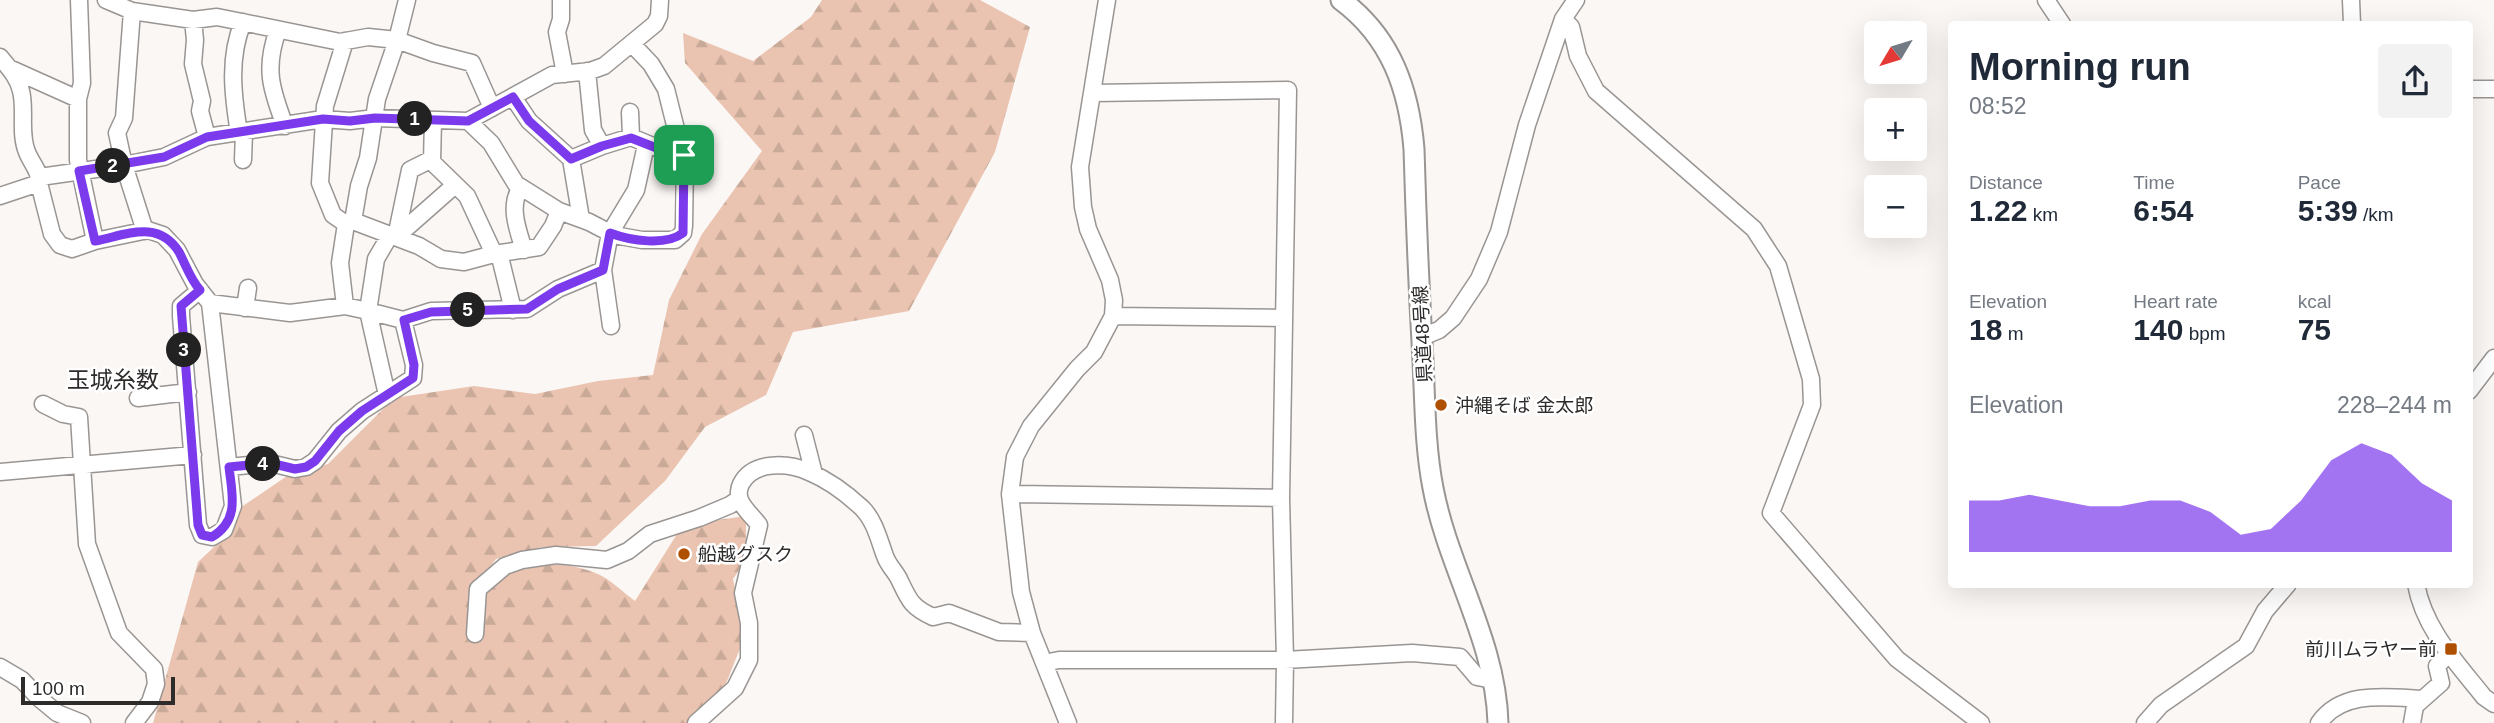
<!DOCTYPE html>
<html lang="en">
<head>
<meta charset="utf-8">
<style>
  body { margin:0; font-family:Arial,"Noto Sans JP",sans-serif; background:#f2f2f3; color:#1f2937; height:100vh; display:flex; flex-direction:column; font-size:26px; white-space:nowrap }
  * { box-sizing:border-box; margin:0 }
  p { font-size:23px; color:#747a83 }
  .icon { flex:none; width:38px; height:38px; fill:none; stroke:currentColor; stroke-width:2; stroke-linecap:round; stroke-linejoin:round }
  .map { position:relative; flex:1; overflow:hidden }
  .panel { position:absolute; left:1948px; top:21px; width:525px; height:567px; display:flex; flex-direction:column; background:#fff; border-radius:7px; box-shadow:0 7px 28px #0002 }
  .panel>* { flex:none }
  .needle { width:46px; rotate:232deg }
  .tools { position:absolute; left:1864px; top:21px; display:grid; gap:14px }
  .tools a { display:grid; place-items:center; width:63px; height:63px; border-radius:7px; background:#fff; box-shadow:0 7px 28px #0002; font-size:35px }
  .scale { position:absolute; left:21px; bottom:18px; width:154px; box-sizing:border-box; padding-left:7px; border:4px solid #2e2c2b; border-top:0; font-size:19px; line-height:24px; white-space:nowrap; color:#2e2c2b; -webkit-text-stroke:5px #fff; paint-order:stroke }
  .pin { position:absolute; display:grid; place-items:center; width:60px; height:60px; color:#fff; margin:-30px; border-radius:14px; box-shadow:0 4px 10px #0006 }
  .km { position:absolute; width:35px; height:35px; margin:-18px; border-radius:50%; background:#222; color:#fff; font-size:19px; line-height:35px; text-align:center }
  .round { display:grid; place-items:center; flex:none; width:74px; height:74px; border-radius:7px; background:#f2f2f3 }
  .headline { display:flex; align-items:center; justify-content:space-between; height:119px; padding:0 21px }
  h1 { font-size:38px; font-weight:700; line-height:52px }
  .figures { display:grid; grid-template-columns:repeat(3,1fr); gap:10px; height:119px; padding:7px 21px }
  .figures div { display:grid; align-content:center }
  .figures b { font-size:30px; font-weight:700 }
  .figures small { font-size:19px; font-weight:400 }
  .figures p { font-size:19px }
  .chart { height:196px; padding:14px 21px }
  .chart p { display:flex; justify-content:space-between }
  .chart svg { width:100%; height:126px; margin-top:7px; fill:#7c3aed; opacity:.7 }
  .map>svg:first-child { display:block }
  .forest { fill:url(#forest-firs) }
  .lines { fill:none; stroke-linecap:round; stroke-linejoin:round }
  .minor-casing { stroke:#999593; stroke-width:19 }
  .major-casing { stroke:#999593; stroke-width:23 }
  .minor { stroke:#fff; stroke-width:16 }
  .major { stroke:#fff; stroke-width:19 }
  .route-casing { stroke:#fff; stroke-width:14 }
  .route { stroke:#7c3aed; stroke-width:9 }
  .poi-dot { fill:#af5001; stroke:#fff; stroke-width:2.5 }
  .labels { text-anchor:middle; stroke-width:5; stroke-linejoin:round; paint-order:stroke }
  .street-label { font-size:19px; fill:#2e2c2b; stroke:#fff }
  .poi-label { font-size:19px; fill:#2e2c2b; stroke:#fff; text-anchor:start }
  .quarter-label { font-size:23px; fill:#2e2c2b; stroke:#fff }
</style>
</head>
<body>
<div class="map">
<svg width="2494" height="723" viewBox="0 0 2494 723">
  <defs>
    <pattern id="forest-firs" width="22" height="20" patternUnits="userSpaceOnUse" patternTransform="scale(1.75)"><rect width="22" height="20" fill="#eac4b1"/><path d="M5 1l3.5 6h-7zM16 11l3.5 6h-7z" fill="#c9a998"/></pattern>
  </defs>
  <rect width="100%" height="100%" fill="#fbf7f5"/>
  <!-- forest -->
  <path class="forest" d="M822,0H980L1030,27L995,152L909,311L793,332L766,395L705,427L665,481L596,546L542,547L496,559L475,588L482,590C513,560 562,558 600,575C612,581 624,593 635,601L677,534L703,522L746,516V560L733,579L740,613L741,646L723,691L687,723H153L198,562L230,532L237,510L287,476L328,464L394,398L474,386L535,394L598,381L653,375L669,300L702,234L762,151L685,63L683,33L753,61L811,17Z"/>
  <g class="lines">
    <defs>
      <path id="minor" d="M79,0L82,83L78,99V160L95,241
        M106,0L132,11L193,20L217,17L340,42L368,37L397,40L377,99L368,158L359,186L353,221
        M407,0L397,40L433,53L472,63L492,108
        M561,0V19L557,32L565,74
        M2046,0L2062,24
        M2351,0L2352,24
        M132,11L124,118L117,133L124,165L145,231
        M1563,19L1571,27L1578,56L1596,91L1754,229L1778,266L1811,379L1812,405L1771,513L1897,659L1981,723
        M193,20L195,40L193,64L202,101L200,111L207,137
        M278,30C264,68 271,89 285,126
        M0,57C8,67 18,77 21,91C26,110 19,133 27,152C31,163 41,172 39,183L52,234L60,245L72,249L95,241L148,230L163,235L177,250L195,284L210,303L233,506L224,530L212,537L202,535L198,525L181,316V306L200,290
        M9,68L78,99
        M587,71L593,130L602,146
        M2469,89H2494
        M1093,93L1288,90L1281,498L1285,660L1284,723
        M513,97L529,121L571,159L581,219
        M630,112L631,137
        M433,120L432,162L467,196L494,254
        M468,121L491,143L516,184L559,211L589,222L614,235L642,240H675L683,233L684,226L685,165L666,89L651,64L632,44
        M239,133C233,96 228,58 243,22
        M571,159L602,146L631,137L672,154L684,155
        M243,160L244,132
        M40,177L124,165L164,157L207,137L323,119L350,121L375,118L468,121L552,75L590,71L604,66L655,24L659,16L660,0
        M521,187C508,206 518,230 524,250
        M0,196L39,183
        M390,235L419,246L441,259L464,262L494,254L539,247L553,226L559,211
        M396,237L410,170L432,159
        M396,237L455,185
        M499,253L513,310
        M210,303L290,313L345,306L368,311L376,259L390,235L353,221L346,224L333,215L320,183L325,106L345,41
        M345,306L340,263L346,224
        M245,308L248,288
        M1113,316L1283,318
        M611,326L603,270L610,233L636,190L646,145
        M1422,337L1439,330L1453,318L1479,279L1499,232L1527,125L1563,19L1576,0
        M2469,391L2494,358
        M387,395L368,311L403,320L431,311L527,309L558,289L603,270
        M138,398L188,392
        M43,404L63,414L79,417L87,544L119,633L154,669L156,684L150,702L134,723
        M804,435L814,474
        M229,467L270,463L295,469L306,467L315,461L339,431L362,411L413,378L414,365L403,320
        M0,472L193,455
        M1010,494L1281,498
        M2416,584C2424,629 2457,663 2484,697L2494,704
        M475,634L478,589L505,566L522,560L556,555L607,560L628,551L650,534L699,518L730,505L739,499
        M1044,663L1059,660H1285L1412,653L1460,657L1477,677L1493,680
        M0,667L22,680L39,698L57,713L82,723
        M696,723L735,688L749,660V623L743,593L759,525C754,518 743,508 740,500C738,495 739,488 741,484C753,460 789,463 809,472C828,480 847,494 862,508C875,521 879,540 885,556C888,565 895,571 899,579C909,600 911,607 933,617L949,613L999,632L1032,633
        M1068,723L1032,633L1021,592L1010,494L1015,457L1031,426L1077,369L1094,352L1113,316L1114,300L1110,280L1088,229L1083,207L1080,167L1107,0
        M2145,723L2161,705L2246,646L2265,611L2288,584
        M2319,723C2342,690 2386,697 2422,699
        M2412,723L2415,706L2441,683L2437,666L2449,653"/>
      <path id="major" d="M1341,0C1391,37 1409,89 1414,149C1416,220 1419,290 1423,361C1425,403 1425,447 1433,488C1448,568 1496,641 1498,723"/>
    </defs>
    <!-- minor casing -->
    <use href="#minor" class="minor-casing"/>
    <!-- major casing -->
    <use href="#major" class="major-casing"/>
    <!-- minor -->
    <use href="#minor" class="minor"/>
    <!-- major -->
    <use href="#major" class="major"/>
  </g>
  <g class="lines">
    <defs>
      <path id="route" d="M513,97L529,121L571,159L602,146L631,138L672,154L684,155L683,233C666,246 631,241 610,233L603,270L558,289L527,309L431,312L404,320L414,365L413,378L362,411L339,431L315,461L306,467L295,469L270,463L229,467C232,494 240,520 212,537L202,535L198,525L181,306L200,290C190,279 186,265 179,252C158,219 126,235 95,241L79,171L164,157L207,137L323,119L350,121L375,118L468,121Z"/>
    </defs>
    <!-- route casing -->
    <use href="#route" class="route-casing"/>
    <!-- route -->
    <use href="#route" class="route"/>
  </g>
  <!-- markers -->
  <g class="poi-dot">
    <circle cx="1441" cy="405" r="7"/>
    <circle cx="684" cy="554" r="7"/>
    <rect x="2444" y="642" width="14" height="14" rx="3.5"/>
  </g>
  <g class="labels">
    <!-- street labels -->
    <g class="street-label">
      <text transform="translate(1422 334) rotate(-93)" y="7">県道48号線</text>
    </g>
    <!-- poi labels -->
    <g class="poi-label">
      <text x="1455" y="412">沖縄そば 金太郎</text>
      <text x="698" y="561">船越グスク</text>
      <text x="2437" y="656" text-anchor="end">前川ムラヤー前</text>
    </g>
    <!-- quarter labels -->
    <g class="quarter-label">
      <text x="113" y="388">玉城糸数</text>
    </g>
  </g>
</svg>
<div class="tools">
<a><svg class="needle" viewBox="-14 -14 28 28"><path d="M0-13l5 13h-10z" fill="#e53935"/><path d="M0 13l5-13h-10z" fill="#747a83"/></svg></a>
<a>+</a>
<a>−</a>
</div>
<div class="scale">100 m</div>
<div class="pin" style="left:684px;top:155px;background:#1e9e55"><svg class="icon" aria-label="arrive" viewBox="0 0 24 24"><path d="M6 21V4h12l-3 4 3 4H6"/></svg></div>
<b class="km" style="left:415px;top:119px">1</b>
<b class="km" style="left:113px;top:166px">2</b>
<b class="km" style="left:184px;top:350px">3</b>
<b class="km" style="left:263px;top:464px">4</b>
<b class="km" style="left:468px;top:310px">5</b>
<section class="panel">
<div class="headline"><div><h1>Morning run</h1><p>08:52</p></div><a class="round"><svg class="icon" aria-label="share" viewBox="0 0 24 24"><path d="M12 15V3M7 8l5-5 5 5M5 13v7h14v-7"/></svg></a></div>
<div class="figures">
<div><p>Distance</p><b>1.22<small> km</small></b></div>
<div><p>Time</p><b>6:54</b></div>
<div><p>Pace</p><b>5:39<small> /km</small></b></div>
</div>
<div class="figures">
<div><p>Elevation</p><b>18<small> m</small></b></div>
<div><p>Heart rate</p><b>140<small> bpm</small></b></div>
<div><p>kcal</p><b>75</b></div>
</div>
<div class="chart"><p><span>Elevation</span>228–244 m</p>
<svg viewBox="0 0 160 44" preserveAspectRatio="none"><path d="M0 44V26L10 26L20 24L30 26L40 28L50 28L60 26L70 26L80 30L90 38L100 36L110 26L120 12L130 6L140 10L150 20L160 26V44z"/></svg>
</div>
</section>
</div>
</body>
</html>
